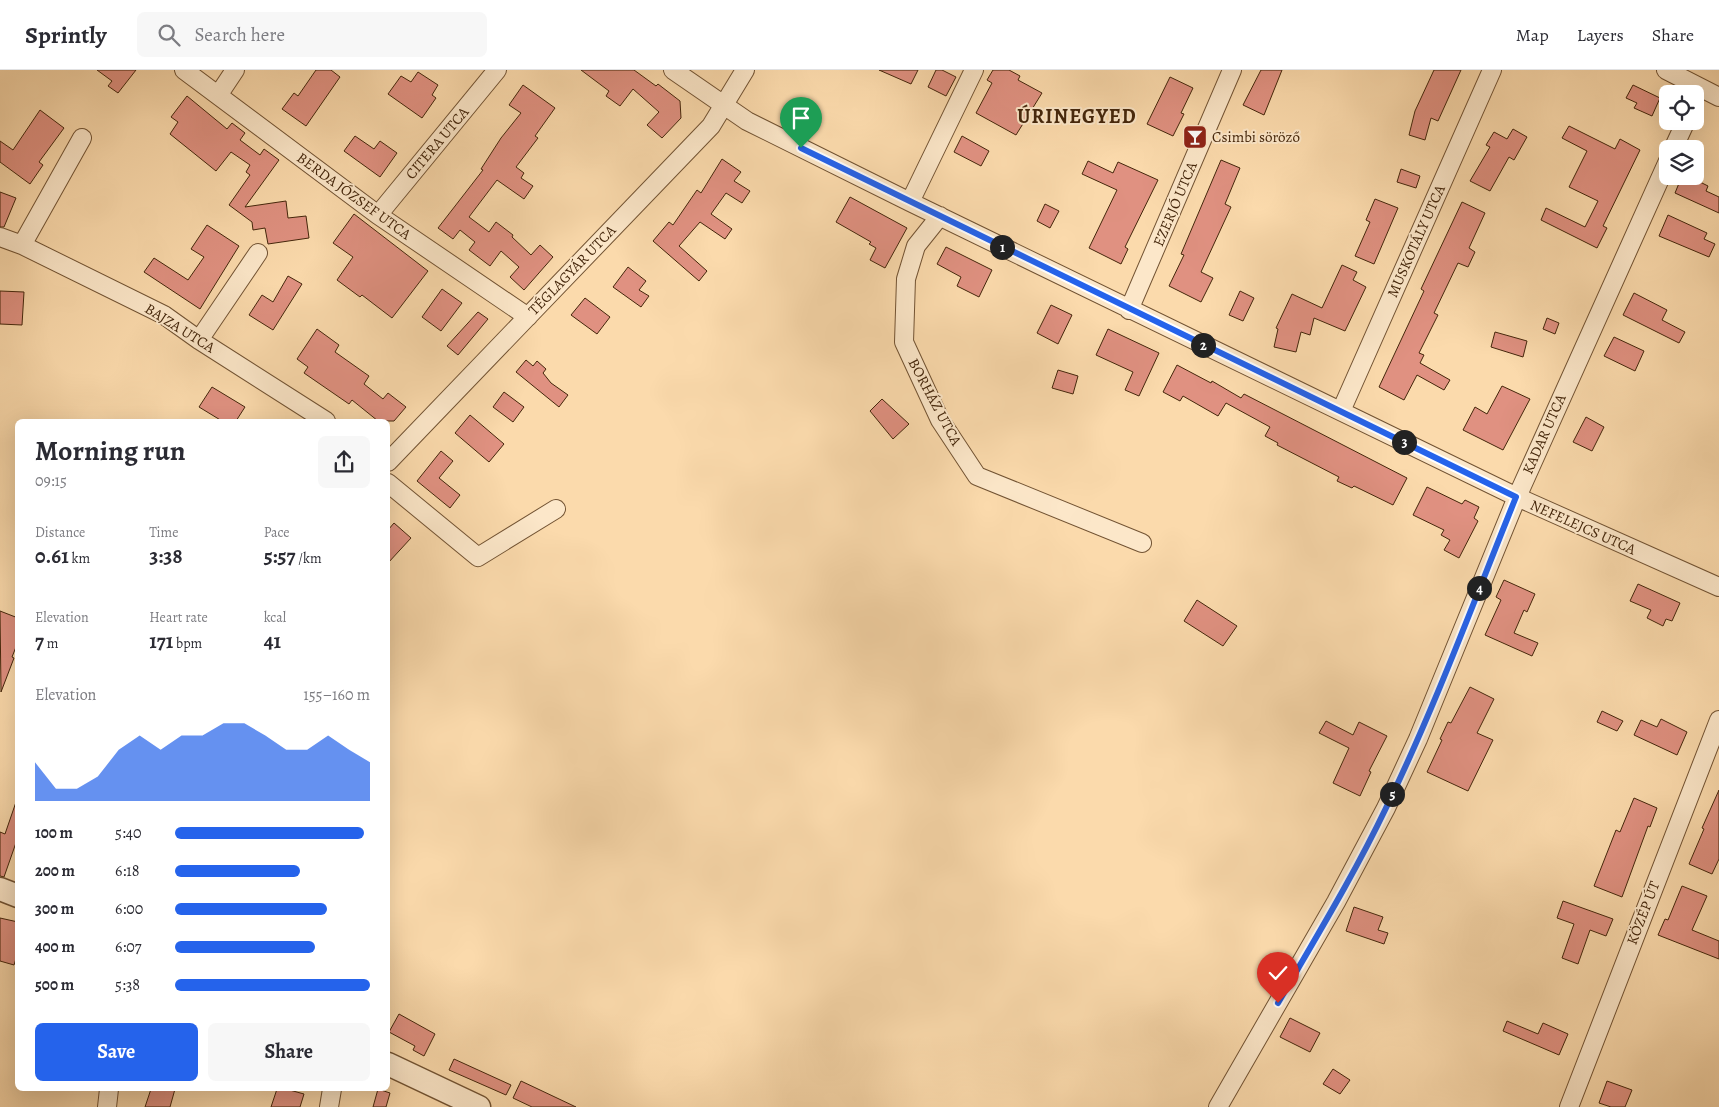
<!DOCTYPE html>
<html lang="en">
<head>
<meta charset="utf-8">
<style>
  body { margin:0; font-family:Alegreya,serif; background:#f7f7f7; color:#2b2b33; height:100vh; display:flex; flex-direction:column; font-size:19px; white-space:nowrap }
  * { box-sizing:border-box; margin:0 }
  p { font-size:16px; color:#7c7c81 }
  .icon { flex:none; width:28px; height:28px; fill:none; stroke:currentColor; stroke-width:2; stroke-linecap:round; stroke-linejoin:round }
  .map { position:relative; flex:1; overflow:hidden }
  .drawer { position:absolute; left:15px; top:349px; width:375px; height:672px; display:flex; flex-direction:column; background:#fff; border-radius:8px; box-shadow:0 5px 20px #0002 }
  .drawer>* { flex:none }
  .fabs { position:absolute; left:1659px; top:15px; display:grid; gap:10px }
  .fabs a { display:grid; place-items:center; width:45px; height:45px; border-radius:8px; background:#fff; box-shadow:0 5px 20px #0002; font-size:25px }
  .pin { position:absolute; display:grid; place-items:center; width:42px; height:42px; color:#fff; margin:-51px -21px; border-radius:50% 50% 50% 0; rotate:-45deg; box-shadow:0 0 5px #0007 }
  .pin .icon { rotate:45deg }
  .km { position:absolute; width:25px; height:25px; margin:-12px; border-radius:50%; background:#222; color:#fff; font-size:14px; line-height:25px; text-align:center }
  .round { display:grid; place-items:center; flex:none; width:52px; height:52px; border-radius:8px; background:#f7f7f7 }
  .head { display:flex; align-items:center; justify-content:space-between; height:85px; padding:0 20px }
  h1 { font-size:28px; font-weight:600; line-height:38px }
  .stats { display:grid; grid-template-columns:repeat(3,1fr); gap:8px; height:85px; padding:5px 20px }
  .stats div { display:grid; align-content:center }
  .stats b { font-size:21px; font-weight:600 }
  .stats small { font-size:14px; font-weight:400 }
  .stats p { font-size:14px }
  .chart { height:140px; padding:10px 20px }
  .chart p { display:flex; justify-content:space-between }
  .chart svg { width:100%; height:90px; margin-top:5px; fill:#2563eb; opacity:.7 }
  .primary-button { display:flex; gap:10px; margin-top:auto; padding:10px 20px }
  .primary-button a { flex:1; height:58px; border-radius:8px; background:#2563eb; color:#fff; font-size:20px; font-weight:600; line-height:58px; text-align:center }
  .primary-button a+a { background:#f7f7f7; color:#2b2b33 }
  ul { padding:0 20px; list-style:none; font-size:16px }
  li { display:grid; grid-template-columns:80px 60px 1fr; align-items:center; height:38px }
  li i { height:12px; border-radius:6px; background:#2563eb }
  header { display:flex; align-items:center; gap:30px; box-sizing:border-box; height:70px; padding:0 25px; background:#fff; border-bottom:1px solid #e1e1e2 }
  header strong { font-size:24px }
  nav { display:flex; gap:28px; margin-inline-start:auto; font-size:18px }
  .search { width:350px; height:45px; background:#f7f7f7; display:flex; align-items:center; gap:12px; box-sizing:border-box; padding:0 18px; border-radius:8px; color:#7c7c81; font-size:19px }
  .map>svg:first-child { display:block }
  .building { fill:#e09181; stroke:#44260b }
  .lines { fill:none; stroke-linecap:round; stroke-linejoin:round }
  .minor-casing { stroke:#725333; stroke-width:20 }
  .tertiary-casing { stroke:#725333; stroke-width:25 }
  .minor { stroke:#fce7c9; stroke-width:18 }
  .tertiary { stroke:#fce7c9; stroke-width:22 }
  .route-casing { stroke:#fff; stroke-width:10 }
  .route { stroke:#2563eb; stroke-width:6 }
  .labels { text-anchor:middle; stroke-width:4; stroke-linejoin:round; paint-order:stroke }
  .poi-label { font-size:15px; fill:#44260b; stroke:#fce7c9; text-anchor:start }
  .street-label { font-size:15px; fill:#44260b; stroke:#fce7c9 }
  .district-label { font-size:20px; font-weight:bold; letter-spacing:1px; fill:#44260b; stroke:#fce7c9 }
</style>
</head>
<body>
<header>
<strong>Sprintly</strong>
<div class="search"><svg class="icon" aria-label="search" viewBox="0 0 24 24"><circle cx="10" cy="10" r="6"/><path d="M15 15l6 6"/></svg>Search here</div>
<nav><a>Map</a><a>Layers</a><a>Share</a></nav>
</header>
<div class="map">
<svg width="1719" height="1037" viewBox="0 0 1719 1037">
  <rect width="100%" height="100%" fill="#fbdaac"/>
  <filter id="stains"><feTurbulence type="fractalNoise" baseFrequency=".004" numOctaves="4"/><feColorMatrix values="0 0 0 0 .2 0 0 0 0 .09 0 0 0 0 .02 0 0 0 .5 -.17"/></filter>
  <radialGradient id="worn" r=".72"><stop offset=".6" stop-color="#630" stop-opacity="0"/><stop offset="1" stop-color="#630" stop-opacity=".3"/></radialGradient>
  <!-- building -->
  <path class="building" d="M97,0H136L118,23L108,16L112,11Z
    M316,0H331L340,7L306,56L282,39L294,23L298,26Z
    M581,0H634L656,16L658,14L680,31L681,48L662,68L647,55L659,42L633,19L620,36L606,26L609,21Z
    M879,0H918L911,14Z
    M936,0H942L956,7L946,26L928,17Z
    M993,0H1009L1020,6L1018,10L1042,23L1016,65L976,43L992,13L987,10Z
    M1261,0H1282L1264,45L1243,35Z
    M1434,0H1461L1438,51L1431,48L1425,70L1409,65L1415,41Z
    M418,2L438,15L432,25L436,28L422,48L388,24L401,6L411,12Z
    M1170,7L1193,18L1181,43L1184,44L1173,66L1147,54Z
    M523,15L555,38L535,66L538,68L516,97L524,103L521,108L533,116L524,129L497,110L469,147L489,162L496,152L513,165L512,167L531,185L540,175L553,187L524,220L510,207L519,197L501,181L490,196L469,180L475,172L460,160L453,169L438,158L483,100L481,99L501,68L521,43L509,35Z
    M1633,15L1660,28L1652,46L1634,38L1637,33L1626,28Z
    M187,26L227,59L232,53L245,63L240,70L260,85L264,79L279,90L245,137L286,131L288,148L306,146L309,168L268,174L265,158L253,160L252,152L229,135L250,105L246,102L250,95L231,82L216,101L170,64L178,52L171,47Z
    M40,40L64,58L39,92L43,95L30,114L0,92V71L13,80Z
    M1569,56L1615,79L1620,69L1640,80L1603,156L1607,158L1597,178L1541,150L1546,138L1585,157L1598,131L1569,117L1587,81L1562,68Z
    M1513,59L1527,67L1514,90L1509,87L1490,121L1470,111L1490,77L1486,75L1494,62L1507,69Z
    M355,66L374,79L380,71L397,83L380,107L344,81Z
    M962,66L989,81L981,96L954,82Z
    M722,89L741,102L734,111L750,121L742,133L726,123L711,144L732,159L725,169L700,152L679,176L707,201L699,211L653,171L669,152L673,155L697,120L701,123Z
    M1221,90L1240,98L1225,134L1231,137L1201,202L1213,208L1201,232L1169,216L1184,185L1181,184Z
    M1088,91L1113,103L1118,92L1158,110L1125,177L1128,179L1121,194L1089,178L1117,120L1082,104Z
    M1401,99L1420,106L1416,118L1397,112Z
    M1682,106H1688L1708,116L1706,121L1719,127V143L1675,123Z
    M0,122L16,128L4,157H0Z
    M850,127L907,158L885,198L870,190L876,178L869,174L871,172L836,152Z
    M1375,129L1398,138L1374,194L1355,186L1370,152L1366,150Z
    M1462,132L1485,143L1469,178L1475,182L1468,197L1458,193L1434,243L1438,245L1419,283L1424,285L1420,293L1450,310L1444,320L1417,305L1404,330L1379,317L1424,221L1421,219Z
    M1045,134L1059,141L1050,158L1037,151Z
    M354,144L428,201L392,248L362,225L360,227L337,210L353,187L333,173Z
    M1668,145L1707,163L1704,169L1715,174L1709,187L1659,166Z
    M207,155L239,176L200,239L144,202L154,188L188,210L204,187L191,179Z
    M946,177L992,200L979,227L957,216L961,207L937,194Z
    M1342,195L1357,202L1353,210L1366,217L1345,261L1314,248L1310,265L1301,262L1296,282L1274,277L1278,259L1276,258L1292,224L1322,238Z
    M628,197L646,211L639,220L649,226L641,237L613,217Z
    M288,206L302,214L273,260L249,245L262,225L273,232Z
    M442,219L462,233L441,261L422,247Z
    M0,221L24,222L22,255L0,254Z
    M1240,221L1254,228L1243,251L1229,245Z
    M1634,223L1667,240L1662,250L1685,262L1679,273L1623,245Z
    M585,228L610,247L597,264L571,245Z
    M1051,235L1072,245L1058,274L1037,263Z
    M478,242L488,249L458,285L447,276Z
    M1547,248L1559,253L1555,264L1543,259Z
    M317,259L339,275L335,282L369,306L364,314L383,329L388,323L406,337L394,351H378L352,330L349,334L304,303L308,297L297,289Z
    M1108,259L1159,283L1139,326L1125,320L1133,302L1096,285Z
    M1495,262L1527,271L1523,287L1491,277Z
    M1614,267L1644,281L1635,301L1604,286Z
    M526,290L533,296L537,291L546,299L543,303L551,313L568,325L559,337L516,302Z
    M1177,295L1211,313L1212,311L1241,328L1244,324L1407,408L1393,435L1354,416L1352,418L1337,411L1339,407L1277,375L1278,373L1265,366L1270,357L1226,333L1218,346L1183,326L1180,331L1163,322Z
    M1058,300L1078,306L1073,324L1052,318Z
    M1502,316L1530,329L1503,380L1463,360L1475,337L1487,344Z
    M212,317L245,337L236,351H222L199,337Z
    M504,322L524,337L513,352L493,337Z
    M882,329L909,354L893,369L870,341Z
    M470,345L504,374L489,392L455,363Z
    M1586,347L1604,357L1592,381L1573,372Z
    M441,381L453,391L439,408L460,425L450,438L417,411Z
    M1427,417L1462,434L1465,430L1479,437L1474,448L1478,451L1459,488L1444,480L1450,470L1441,465L1444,460L1413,445Z
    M394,453L411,468L388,493V460Z
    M1504,510L1535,524L1527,542L1524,540L1514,563L1538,573L1532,586L1485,565L1501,530L1496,527Z
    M1638,514L1680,533L1672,551L1666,549L1663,556L1647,548L1651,540L1630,531Z
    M1197,530L1237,556L1223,576L1184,551Z
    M0,541L18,548V572L12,587L14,588L1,622Z
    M1470,617L1494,629L1477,663L1493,670L1468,721L1427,702L1442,670L1440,669L1448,652L1451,653Z
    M1602,641L1623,651L1617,661L1597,652Z
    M1661,649L1687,662L1677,685L1634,665L1641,650L1657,657Z
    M1326,651L1353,665L1359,652L1387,666L1369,701L1371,702L1360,726L1333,713L1349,678L1319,663Z
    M1719,720V789L1712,804L1689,794L1704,759L1702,758Z
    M1634,728L1657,738L1650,757L1648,756L1622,827L1594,816L1616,760L1620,762Z
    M16,732L18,767L4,807L0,806V762L5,764Z
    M1682,816L1707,826L1692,860L1719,871V889L1658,865L1665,849L1668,850Z
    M1563,831L1613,849L1606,866L1590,860L1578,894L1562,888L1574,854L1557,848Z
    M1354,837L1383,847L1378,860L1388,863L1384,874L1346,861Z
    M0,848L18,852V882L14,895L0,891Z
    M399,944L435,964L424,986L413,980L415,976L389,962Z
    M1290,948L1320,963L1310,982L1280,967Z
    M1507,951L1538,964L1543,953L1568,964L1559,985L1503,961Z
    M454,989L511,1015L506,1025L449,1000Z
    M1333,999L1350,1010L1340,1024L1323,1014Z
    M521,1011L576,1037H532L513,1028Z
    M1607,1011L1632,1020L1625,1037H1611L1599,1033Z
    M151,1019H175L170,1037H145Z
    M277,1019H286L304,1024L300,1037H271Z
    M378,1019L390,1023L386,1037H373Z"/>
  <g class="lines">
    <defs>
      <path id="minor" d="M184,0L378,145L528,247
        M673,0L747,51L910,132L1517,427L1719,517
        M1666,0L1719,27
        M219,24L235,0
        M1673,79L1686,51
        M910,132L974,0
        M378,145L497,0
        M940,146L916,176L906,209L904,272L940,350L977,406L1142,473
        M0,167L22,175L164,245L199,270L326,351
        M22,175L82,68
        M1129,240L1232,0
        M199,270L258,183
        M1341,341L1492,0
        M388,392L711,56L745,0
        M388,413L478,487L556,439
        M107,1037L109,1019
        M329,1037L332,1019
        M1218,1037L1336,832L1386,738L1418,669L1517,427L1668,91
        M1569,1037L1719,650"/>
      <path id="tertiary" d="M0,819L18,826
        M388,994L479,1037"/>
    </defs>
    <!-- minor casing -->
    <use href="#minor" class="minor-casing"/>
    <!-- tertiary casing -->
    <use href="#tertiary" class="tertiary-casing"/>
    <!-- minor -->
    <use href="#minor" class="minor"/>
    <!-- tertiary -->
    <use href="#tertiary" class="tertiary"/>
  </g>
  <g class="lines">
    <defs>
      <path id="route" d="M801,78L1516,427C1474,531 1435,637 1386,738C1354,805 1315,869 1278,933"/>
    </defs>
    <!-- route casing -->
    <use href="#route" class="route-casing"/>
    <!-- route -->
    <use href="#route" class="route"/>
  </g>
  <!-- icons -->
  <defs>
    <symbol id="bar-square" viewBox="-11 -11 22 22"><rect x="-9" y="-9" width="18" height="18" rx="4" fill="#8f2418" stroke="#fce7c9"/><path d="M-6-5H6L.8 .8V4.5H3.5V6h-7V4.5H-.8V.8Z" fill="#fff"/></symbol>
  </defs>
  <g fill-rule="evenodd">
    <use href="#bar-square" x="1181" y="53" width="28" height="28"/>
  </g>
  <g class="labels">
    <!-- poi labels -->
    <g class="poi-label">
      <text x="1212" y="72">Csimbi söröző</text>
    </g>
    <!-- street labels -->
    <g class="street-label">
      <text transform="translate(437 73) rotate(-50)" y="5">CITERA UTCA</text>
      <text transform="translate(354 126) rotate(36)" y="5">BERDA JÓZSEF UTCA</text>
      <text transform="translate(1175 134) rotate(-67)" y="5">EZERJÓ UTCA</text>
      <text transform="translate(1416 171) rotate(-66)" y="5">MUSKOTÁLY UTCA</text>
      <text transform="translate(572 200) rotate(-46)" y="5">TÉGLAGYÁR UTCA</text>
      <text transform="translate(180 258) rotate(32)" y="5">BAJZA UTCA</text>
      <text transform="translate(935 332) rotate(62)" y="5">BORHÁZ UTCA</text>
      <text transform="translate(1544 364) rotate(-66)" y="5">KADAR UTCA</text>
      <text transform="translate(1583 457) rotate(24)" y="5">NEFELEJCS UTCA</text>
      <text transform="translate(1643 843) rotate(-69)" y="5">KÖZÉP ÚT</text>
    </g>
    <!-- district labels -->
    <g class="district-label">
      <text x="1077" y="53">ÚRINEGYED</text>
    </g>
  </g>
  <rect width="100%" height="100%" filter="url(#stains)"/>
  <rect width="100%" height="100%" fill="url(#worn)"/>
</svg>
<div class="fabs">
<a><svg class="icon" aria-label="locate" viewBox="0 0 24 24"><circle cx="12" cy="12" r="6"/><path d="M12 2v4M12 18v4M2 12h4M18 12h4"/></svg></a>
<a><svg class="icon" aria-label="layers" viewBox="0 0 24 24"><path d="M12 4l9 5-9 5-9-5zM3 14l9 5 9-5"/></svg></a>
</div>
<div class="pin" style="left:801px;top:78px;background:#1e9e55"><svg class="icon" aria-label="arrive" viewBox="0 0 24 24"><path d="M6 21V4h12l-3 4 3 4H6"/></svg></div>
<div class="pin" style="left:1278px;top:933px;background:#d93025"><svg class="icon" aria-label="check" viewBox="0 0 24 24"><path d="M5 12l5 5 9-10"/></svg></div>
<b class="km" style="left:1002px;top:177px">1</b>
<b class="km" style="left:1203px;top:275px">2</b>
<b class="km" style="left:1404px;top:372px">3</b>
<b class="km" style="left:1479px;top:518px">4</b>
<b class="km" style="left:1392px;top:724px">5</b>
<section class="drawer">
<div class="head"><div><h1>Morning run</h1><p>09:15</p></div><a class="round"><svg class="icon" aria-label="share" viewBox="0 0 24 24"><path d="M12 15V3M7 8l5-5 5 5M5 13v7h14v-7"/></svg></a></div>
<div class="stats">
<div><p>Distance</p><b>0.61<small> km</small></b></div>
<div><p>Time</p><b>3:38</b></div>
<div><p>Pace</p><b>5:57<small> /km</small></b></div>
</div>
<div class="stats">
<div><p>Elevation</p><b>7<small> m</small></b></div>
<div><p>Heart rate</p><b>171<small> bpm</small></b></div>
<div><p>kcal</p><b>41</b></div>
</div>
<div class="chart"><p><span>Elevation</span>155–160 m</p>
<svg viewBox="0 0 160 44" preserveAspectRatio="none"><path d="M0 44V25L10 38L20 38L30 32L40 19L50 12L60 19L70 12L80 12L90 6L100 6L110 12L120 19L130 19L140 12L150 19L160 25V44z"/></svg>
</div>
<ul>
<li><b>100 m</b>5:40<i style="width:97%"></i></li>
<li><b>200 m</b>6:18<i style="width:64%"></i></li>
<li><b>300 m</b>6:00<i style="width:78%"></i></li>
<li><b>400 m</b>6:07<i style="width:72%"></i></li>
<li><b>500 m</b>5:38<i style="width:100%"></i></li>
</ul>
<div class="primary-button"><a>Save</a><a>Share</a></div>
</section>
</div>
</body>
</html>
